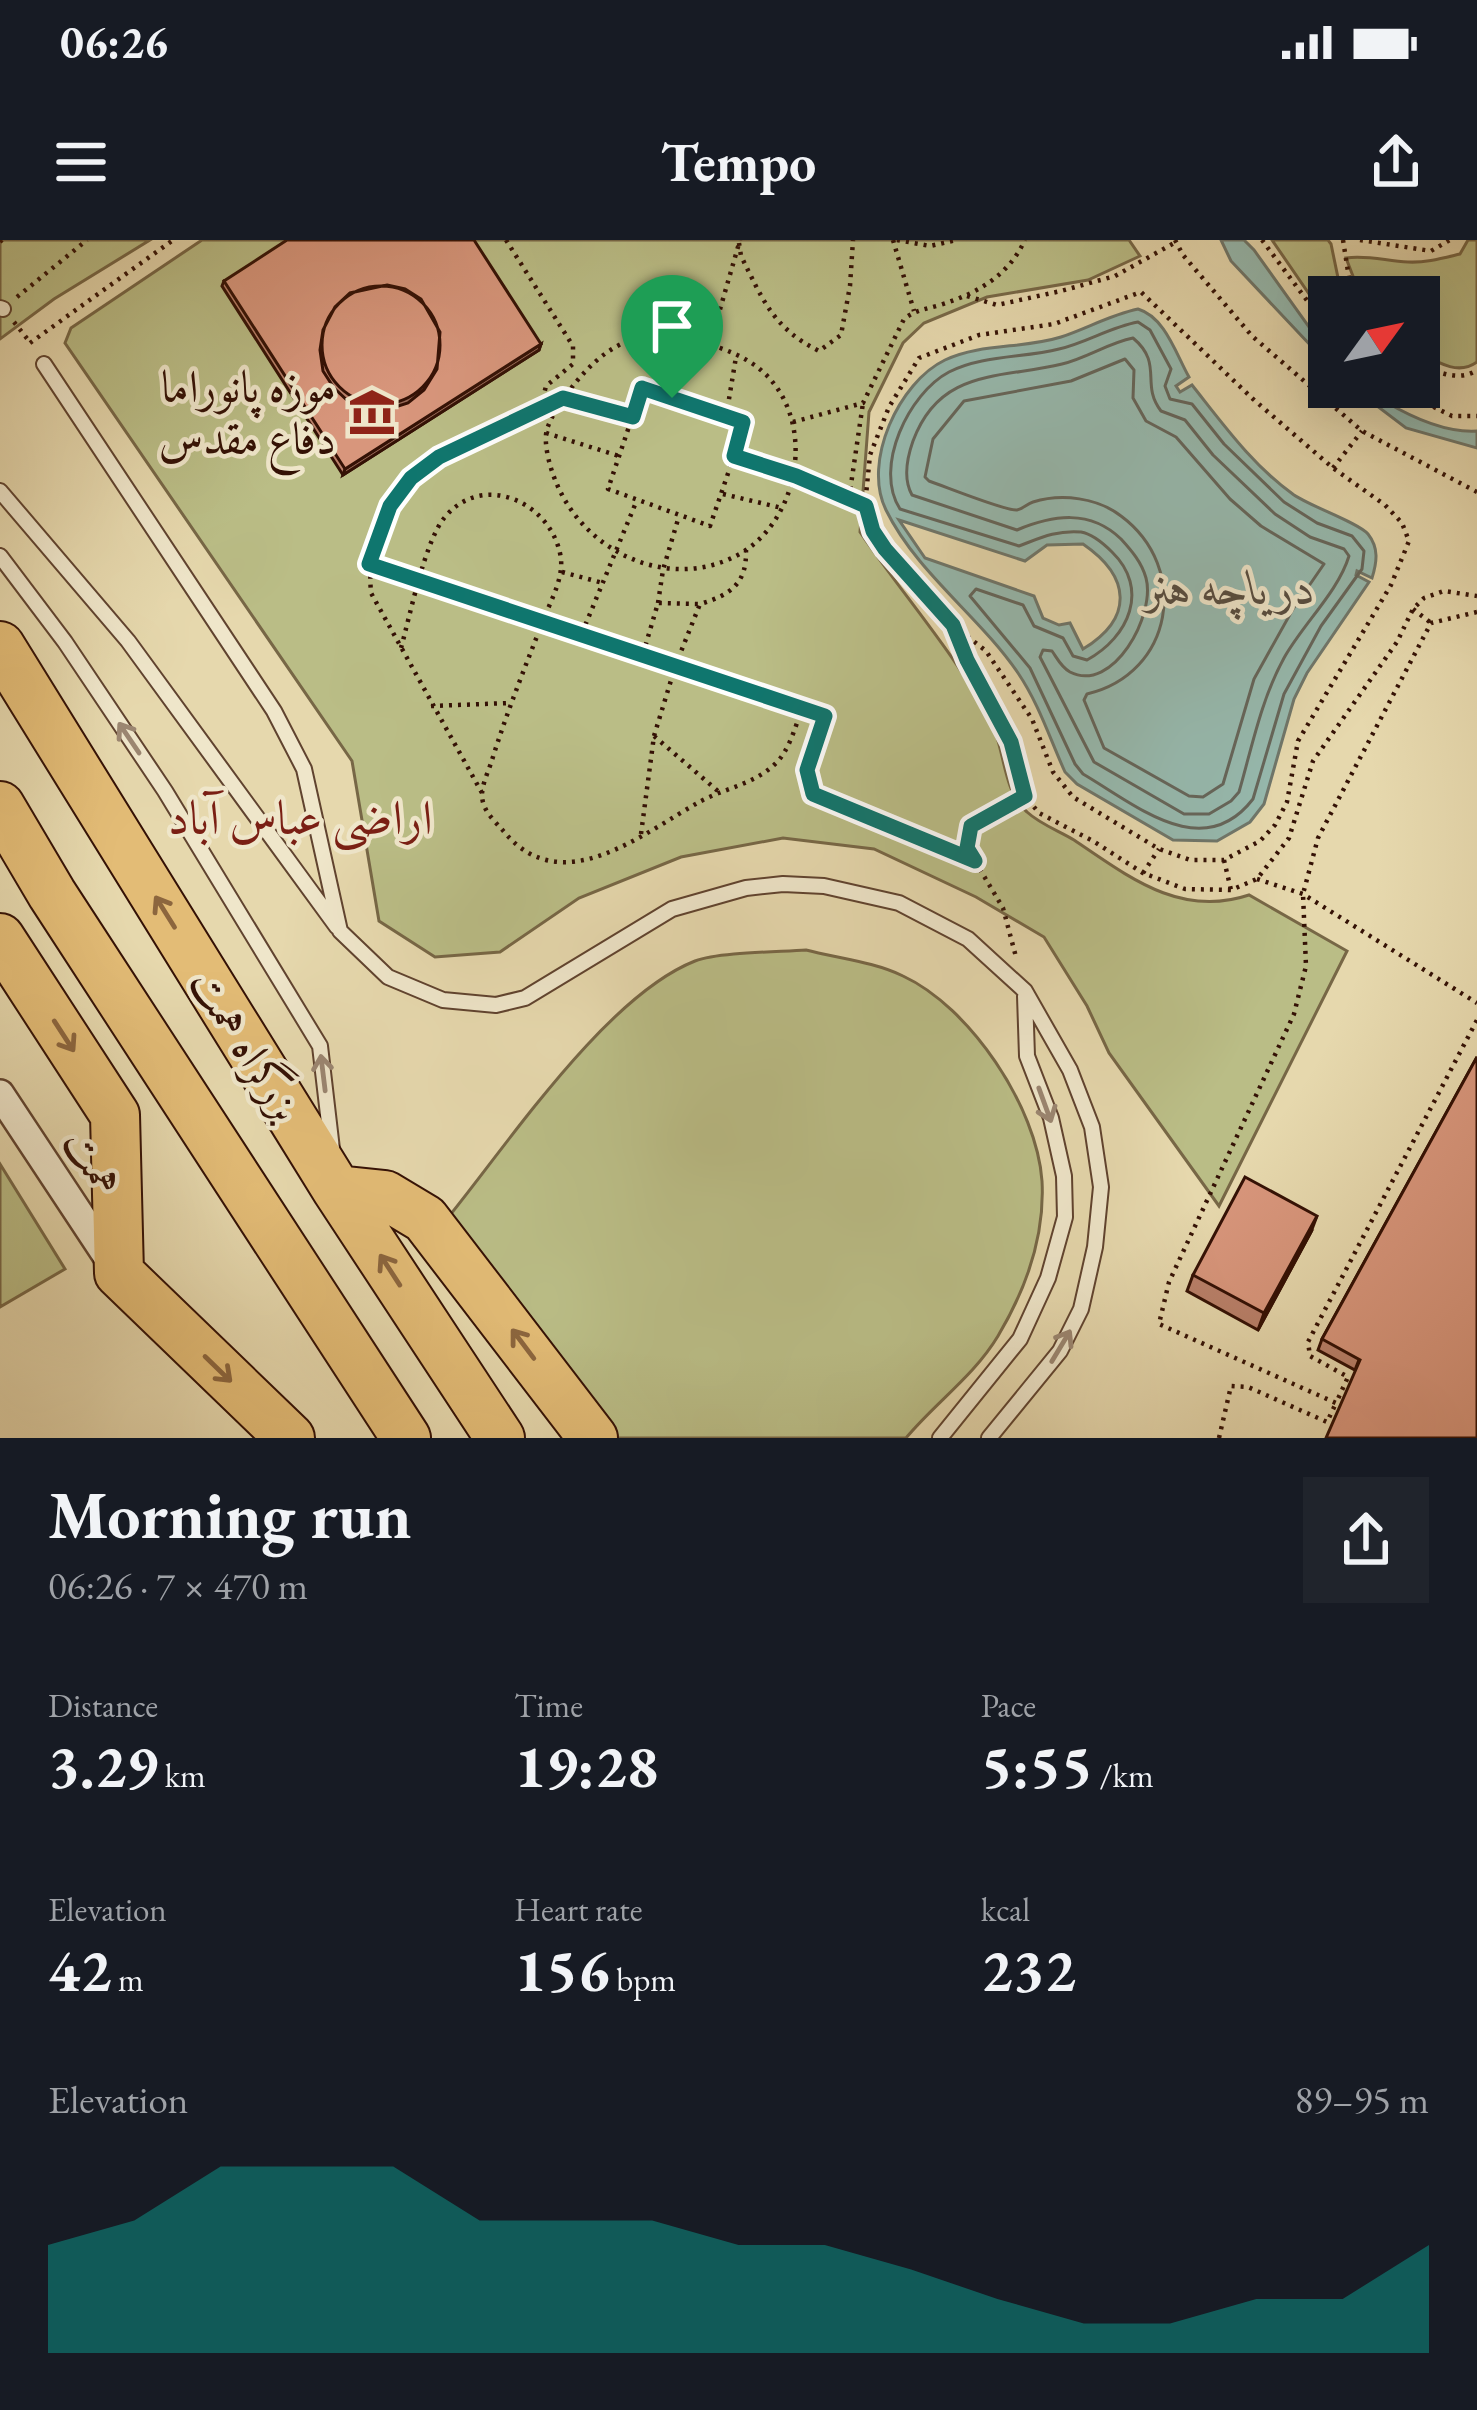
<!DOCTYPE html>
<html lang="en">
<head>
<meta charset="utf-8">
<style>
  body { margin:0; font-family:"EB Garamond",Amiri,serif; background:#20242c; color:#f1f3f6; height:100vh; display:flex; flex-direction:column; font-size:45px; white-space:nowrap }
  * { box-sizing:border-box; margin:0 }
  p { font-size:39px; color:#9ea1a6 }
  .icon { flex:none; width:66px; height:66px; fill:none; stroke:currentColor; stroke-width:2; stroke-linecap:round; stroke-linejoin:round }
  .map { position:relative; height:1198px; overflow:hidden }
  .panel { display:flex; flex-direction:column; background:#171b24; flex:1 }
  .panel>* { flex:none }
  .needle { width:78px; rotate:57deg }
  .tools { position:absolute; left:1308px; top:36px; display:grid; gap:24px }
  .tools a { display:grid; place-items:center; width:132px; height:132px; border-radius:0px; background:#171b24; box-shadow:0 12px 48px #0002; font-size:60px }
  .pin { position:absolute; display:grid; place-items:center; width:102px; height:102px; color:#fff; margin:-123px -51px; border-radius:50% 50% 50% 0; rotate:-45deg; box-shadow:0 0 12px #0007 }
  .pin .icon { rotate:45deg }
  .round { display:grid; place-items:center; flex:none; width:126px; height:126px; border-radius:0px; background:#20242c }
  .summary { display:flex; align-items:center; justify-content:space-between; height:204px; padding:0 48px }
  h1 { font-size:66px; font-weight:700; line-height:90px }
  .metrics { display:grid; grid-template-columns:repeat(3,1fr); gap:18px; height:204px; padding:12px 48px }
  .metrics div { display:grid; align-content:center }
  .metrics b { font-size:60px; font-weight:700 }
  .metrics small { font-size:33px; font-weight:400 }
  .metrics p { font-size:33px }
  .chart { height:336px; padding:24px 48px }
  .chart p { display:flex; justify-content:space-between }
  .chart svg { width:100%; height:216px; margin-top:12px; fill:#0f766e; opacity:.7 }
  .status { display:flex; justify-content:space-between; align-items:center; height:84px; padding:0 60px; background:#171b24; direction:ltr }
  .status svg { height:33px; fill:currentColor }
  header { display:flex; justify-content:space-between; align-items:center; height:156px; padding:0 48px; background:#171b24; font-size:54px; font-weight:700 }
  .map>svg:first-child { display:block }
  .green { fill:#babd86; stroke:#776746; stroke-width:3 }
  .water { fill:#96b9ae; stroke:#6f766a; stroke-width:3; fill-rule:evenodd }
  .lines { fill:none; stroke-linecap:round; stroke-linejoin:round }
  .shore { stroke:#65655a; stroke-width:3 }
  .lane-casing { stroke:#60432f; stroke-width:18 }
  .street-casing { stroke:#60432f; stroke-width:32 }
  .highway-casing { stroke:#341105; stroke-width:52 }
  .path { stroke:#341105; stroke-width:4.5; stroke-dasharray:3 6; stroke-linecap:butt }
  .lane { stroke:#efe6ca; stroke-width:14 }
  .street { stroke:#efe6ca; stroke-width:27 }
  .highway { stroke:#e3bc76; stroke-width:48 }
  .wall { fill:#ba816b; stroke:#341105; stroke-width:3 }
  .shaded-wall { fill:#976957; stroke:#341105; stroke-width:3 }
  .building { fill:#d8967c; stroke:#341105; stroke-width:3; fill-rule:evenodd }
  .oneway { stroke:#9b8671 }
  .oneway2 { stroke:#8c663e }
  .route-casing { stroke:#fff; stroke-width:24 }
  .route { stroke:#0f766e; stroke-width:15 }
  .labels { text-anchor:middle; stroke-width:9; stroke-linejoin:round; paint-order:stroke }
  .poi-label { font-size:45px; fill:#341105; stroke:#efe6ca; text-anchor:end }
  .street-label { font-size:45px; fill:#341105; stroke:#efe6ca }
  .water-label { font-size:48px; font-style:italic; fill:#564c40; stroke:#efe6ca }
  .neighbourhood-label { font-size:48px; fill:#7a1f14; stroke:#efe6ca }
</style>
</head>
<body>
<div class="status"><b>06:26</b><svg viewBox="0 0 49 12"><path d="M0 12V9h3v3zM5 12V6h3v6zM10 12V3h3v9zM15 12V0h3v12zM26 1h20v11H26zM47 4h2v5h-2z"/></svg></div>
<header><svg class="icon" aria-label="menu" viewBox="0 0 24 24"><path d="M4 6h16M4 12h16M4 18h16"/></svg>Tempo<svg class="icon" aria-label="share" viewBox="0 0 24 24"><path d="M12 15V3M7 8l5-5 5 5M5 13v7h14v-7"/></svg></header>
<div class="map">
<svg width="1477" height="1198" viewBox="0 0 1477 1198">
  <rect width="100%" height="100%" fill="#e6d8ad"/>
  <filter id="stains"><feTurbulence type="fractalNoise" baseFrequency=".00167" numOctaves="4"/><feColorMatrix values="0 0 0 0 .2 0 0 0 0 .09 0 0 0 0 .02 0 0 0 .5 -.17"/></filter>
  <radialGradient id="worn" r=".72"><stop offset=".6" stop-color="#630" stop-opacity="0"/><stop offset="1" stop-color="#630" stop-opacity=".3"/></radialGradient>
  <!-- green -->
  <path class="green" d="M0,0H150L54,59L0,99Z
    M202,0H1129L1140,16L1088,40L987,57L924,83L903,103L869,172L860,292C903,355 954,412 990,479C1005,507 1002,551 1027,572C1040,584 1059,591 1074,600C1129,637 1180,678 1249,655L1347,711L1219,966L1109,813L1087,766L1044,697L976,657L874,609L783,598L681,617L579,658L500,712L435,717L379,681L352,521L65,103L71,88Z
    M1272,0H1328L1331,4L1342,57H1329V83Z
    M1468,0H1477V122C1458,136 1437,122 1419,112V57H1361L1346,18C1368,15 1386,21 1408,22C1425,23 1443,18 1460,14Z
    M806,710C837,718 875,722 903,736C970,767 1037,867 1042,941C1045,996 1026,1049 998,1096C974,1136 935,1163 906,1198H604L446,980C508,904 606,756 695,721C719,712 778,712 806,710Z
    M0,924L65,1029L0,1067Z"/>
  <!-- water -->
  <path class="water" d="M1221,0H1244L1254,10L1329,115V125L1231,21Z
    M1138,69C1165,77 1176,114 1189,137L1176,146L1180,152L1192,145C1223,184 1253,226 1294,255C1312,267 1359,283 1368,294C1379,308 1377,322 1372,338L1357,331L1356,335L1369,342L1307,433L1294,459L1264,564L1250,582L1217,601L1173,600L1077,544L1065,532C1050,499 1039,464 1018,433C979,376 917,333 886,270C862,222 899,142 945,120C981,103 1023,109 1061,97C1088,88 1110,75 1138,69ZM899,280L1025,321L1047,305L1083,304C1131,337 1134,378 1083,409L1070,383L1059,385L1043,378L1034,356L925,318Z
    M1352,147C1368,147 1373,154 1386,162C1413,178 1445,193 1477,191V208L1406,188Z"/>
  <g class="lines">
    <!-- shore -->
    <path class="shore" d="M1138,82L1150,90L1171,129L1165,146L1170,159L1192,164L1224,204L1284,262L1317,283L1352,296L1364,311L1362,329L1321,386L1284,454L1253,559C1203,624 1136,565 1083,534L1075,524L1030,428L970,356L976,349L1023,365L1034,386L1063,398L1073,416L1087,420C1129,397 1150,349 1112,312C1104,304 1093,294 1081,292C1056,290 1040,298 1019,306L900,269C873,227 909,153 949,132C982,115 1024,118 1059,109C1086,103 1110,87 1138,82Z
      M1133,98C1164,124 1140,144 1161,171L1185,180L1213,215L1275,274L1310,297L1344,309L1349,316C1338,352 1303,384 1284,418C1261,460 1252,507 1239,552L1231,561L1209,574H1184L1094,522L1040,417L1043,410L1052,411C1057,418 1061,427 1070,432C1113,454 1156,375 1146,338C1142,323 1132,311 1121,299C1090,269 1053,275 1017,290L912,255C903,239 907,218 913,201C940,128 1000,139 1062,124C1087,118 1108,103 1133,98Z
      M1125,119L1134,130L1133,158L1146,181L1176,197L1230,259L1261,286L1324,324L1293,369L1254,439L1223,544L1203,557L1189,556L1104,508L1084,460L1087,454C1173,434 1191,328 1121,276C1098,258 1062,253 1033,262C1027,264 1023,269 1017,270C1005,271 944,246 929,241L925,237L933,199L964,161L1071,141Z"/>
    <defs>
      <path id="lane" d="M0,68L3,69
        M44,124L274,471L304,529L340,691L388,737L443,760L496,765L525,758L672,669L746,648L783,644L824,646L899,663L968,699L1025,751L1070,830L1092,887L1101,947L1095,1007L1081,1069L1060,1111L989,1198
        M0,251L128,401L337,687
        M0,316L65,402L165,551L320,806L332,909
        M940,1198L1020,1099L1048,1038L1065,977L1064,936L1051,878L1027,816L1025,756"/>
      <path id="street" d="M0,854L113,1025"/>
      <path id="highway" d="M0,406L337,950L500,1198
        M0,566L52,654L406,1198
        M0,698L115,875L119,1033L290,1198
        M337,950L385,955L425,979L593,1198"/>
    </defs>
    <!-- lane casing -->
    <use href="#lane" class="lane-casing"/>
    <!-- street casing -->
    <use href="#street" class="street-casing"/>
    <!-- highway casing -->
    <use href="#highway" class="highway-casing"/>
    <!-- path -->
    <path class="path" d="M506,0L573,106V124L546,146L541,166
      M893,0L914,71
      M897,0L930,6L957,0
      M1175,0L1183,15L1252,96L1362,191L1477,252
      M1262,0L1329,90
      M1343,0L1352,57
      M1360,0L1431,11L1450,0
      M0,2L2,0
      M739,3L741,16C763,60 773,88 819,111L841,95L850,46L853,0
      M967,56L997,65L1061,51L1115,36L1176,2
      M17,57L87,0
      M14,82L29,101
      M668,92C696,101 728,107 753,124C817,168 805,273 743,312C673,354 585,314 556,242C550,228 543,203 547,189C553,172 565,156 576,142C603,110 626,96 668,92Z
      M30,103L173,0
      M710,104L740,0
      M1419,122C1436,133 1460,142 1477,130
      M1393,147L1452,176H1477
      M672,156L687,98
      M726,177L736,117
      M793,182L863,163L904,79C915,70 927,69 940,65C978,53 1008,36 1025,0
      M546,193L619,216
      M734,216L710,286L608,249L642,148L744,182L734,216L796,235L865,265
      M1333,228L1362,191
      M723,254L782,268
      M849,258L863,163
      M369,324L543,381C550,362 563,340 561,319C554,264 484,230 445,277C425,300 410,376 401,408
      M562,332L603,343
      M658,363L663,330L679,276
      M1413,369L1431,383
      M1477,372L1431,383L1318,598L1303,654L1306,726L1294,774L1169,1042L1159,1084L1336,1163L1348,1137L1310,1116L1308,1102L1477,780
      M953,385L986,411L1032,479L1053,532L1073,557L1159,609L1190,620H1224L1260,601L1275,585L1287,562L1298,501L1391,345L1409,301L1402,283L1385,265L1333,228L1253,159L1141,52L1054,84L979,95L919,118L889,167L870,215L865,265L873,291L953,385L967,420L1011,502L1025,556L1039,573L1093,601L1143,633L1185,649L1231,650L1257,639L1289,598L1313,521L1397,402L1413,369L1424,358L1444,351L1477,356
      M582,393L637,260
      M643,414L658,363L700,364
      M431,466L510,463
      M803,467C795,486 790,510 775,524C754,544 726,548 701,561C643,593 563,661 505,593C496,582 482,571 482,555C482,544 489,530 492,520C507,472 525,427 543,381C638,410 732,441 825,475L807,530L813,553L975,621L1003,668L1016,717
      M654,496L676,424L700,364C730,355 747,344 746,310
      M482,553L371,353C363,257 427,222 503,187C520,179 543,162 561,159C576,157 616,172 633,177
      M641,594L654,496L719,552
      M1224,620L1231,650
      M975,621L967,608L971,586L1025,556
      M1143,633L1159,609
      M1257,639L1303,654L1477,763
      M1219,1198L1231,1146L1248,1147L1327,1182L1336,1163"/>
    <!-- lane -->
    <use href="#lane" class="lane"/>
    <!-- street -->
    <use href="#street" class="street"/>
    <!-- highway -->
    <use href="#highway" class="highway"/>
  </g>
  <!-- wall -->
  <path class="wall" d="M224,41L541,104L539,110L343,235L222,46Z
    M1477,817L1355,1130L1318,1110L1322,1099Z
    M1311,992L1258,1090L1187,1051L1193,1035Z"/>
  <!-- shaded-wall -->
  <path class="shaded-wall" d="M541,104L539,110L343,235L345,229Z
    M433,140L406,169L366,174L370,163Z
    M1317,976L1311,992L1258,1090L1264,1073Z"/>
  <!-- building -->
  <path class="building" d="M287,0H474L541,104L345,229L224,41ZM387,45L405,49L421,59L440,92L437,129L424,150L408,163L389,169H368L349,162L334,148L323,131L320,110L323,90L335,67L350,53Z
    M322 105a59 59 0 1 1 118 0a59 59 0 1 1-118 0Z
    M1477,817V1198H1326L1360,1120L1322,1099Z
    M1245,937L1317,976L1264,1073L1193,1035Z"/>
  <!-- one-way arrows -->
  <defs><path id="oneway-shaft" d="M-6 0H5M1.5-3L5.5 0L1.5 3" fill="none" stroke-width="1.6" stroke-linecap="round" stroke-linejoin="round" transform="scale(3)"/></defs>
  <g class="oneway">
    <use href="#oneway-shaft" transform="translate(129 498) rotate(-124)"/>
    <use href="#oneway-shaft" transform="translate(323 833) rotate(-97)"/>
    <use href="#oneway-shaft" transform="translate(1045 865) rotate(70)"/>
    <use href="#oneway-shaft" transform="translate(1061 1106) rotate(-59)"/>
  </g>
  <g class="oneway2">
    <use href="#oneway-shaft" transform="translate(165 672) rotate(-122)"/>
    <use href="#oneway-shaft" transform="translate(64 796) rotate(57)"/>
    <use href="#oneway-shaft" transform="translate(390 1030) rotate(-123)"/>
    <use href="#oneway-shaft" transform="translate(523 1104) rotate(-127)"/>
    <use href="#oneway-shaft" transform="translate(218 1129) rotate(44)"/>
  </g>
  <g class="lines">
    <defs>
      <path id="route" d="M642,148L743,182L734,216L796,236L866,266L873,291L885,309L953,385L967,420L1011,502L1025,556L971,586L967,608L975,621L813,554L807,530L825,476L369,324L390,266L411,238L439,217L563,158L633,177Z"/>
    </defs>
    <!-- route casing -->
    <use href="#route" class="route-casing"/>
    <!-- route -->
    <use href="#route" class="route"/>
  </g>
  <!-- icons -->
  <defs>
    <symbol id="museum-bare" viewBox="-9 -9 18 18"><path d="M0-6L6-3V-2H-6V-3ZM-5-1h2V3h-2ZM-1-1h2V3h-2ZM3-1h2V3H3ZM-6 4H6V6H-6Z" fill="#8f2418" stroke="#efe6ca" stroke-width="2.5" paint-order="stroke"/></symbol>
  </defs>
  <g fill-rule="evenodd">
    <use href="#museum-bare" x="339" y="139" width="66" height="66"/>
  </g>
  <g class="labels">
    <!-- poi labels -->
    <g class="poi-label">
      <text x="336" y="162">موزه پانوراما<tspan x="336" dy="52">دفاع مقدس</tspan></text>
    </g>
    <!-- street labels -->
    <g class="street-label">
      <text transform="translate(247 804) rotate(58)" y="16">بزرگراه همت</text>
      <text transform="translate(94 921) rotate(56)" y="16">همت</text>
    </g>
    <!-- water labels -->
    <g class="water-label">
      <text x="1230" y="364">دریاچه هنر</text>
    </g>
    <!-- neighbourhood labels -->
    <g class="neighbourhood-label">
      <text x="300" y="594">اراضی عباس آباد</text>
    </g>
  </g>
  <rect width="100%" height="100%" filter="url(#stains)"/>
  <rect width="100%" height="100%" fill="url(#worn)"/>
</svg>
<div class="tools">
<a><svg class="needle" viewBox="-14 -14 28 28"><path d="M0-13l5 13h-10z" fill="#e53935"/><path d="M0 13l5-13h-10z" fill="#9ea1a6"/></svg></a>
</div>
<div class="pin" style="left:672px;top:158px;background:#1e9e55"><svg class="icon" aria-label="arrive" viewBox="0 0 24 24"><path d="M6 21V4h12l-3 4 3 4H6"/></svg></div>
</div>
<section class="panel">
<div class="summary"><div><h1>Morning run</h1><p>06:26 · 7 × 470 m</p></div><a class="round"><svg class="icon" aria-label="share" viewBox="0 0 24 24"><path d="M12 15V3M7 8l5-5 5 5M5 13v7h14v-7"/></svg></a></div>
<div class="metrics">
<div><p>Distance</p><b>3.29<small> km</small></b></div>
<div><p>Time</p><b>19:28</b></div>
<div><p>Pace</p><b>5:55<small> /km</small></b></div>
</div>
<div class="metrics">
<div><p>Elevation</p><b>42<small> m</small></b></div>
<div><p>Heart rate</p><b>156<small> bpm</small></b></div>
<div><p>kcal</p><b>232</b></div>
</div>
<div class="chart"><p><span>Elevation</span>89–95 m</p>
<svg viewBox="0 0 160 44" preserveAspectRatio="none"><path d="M0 44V22L10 17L20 6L30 6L40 6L50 17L60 17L70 17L80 22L90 22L100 27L110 33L120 38L130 38L140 33L150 33L160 22V44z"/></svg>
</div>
</section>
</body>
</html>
